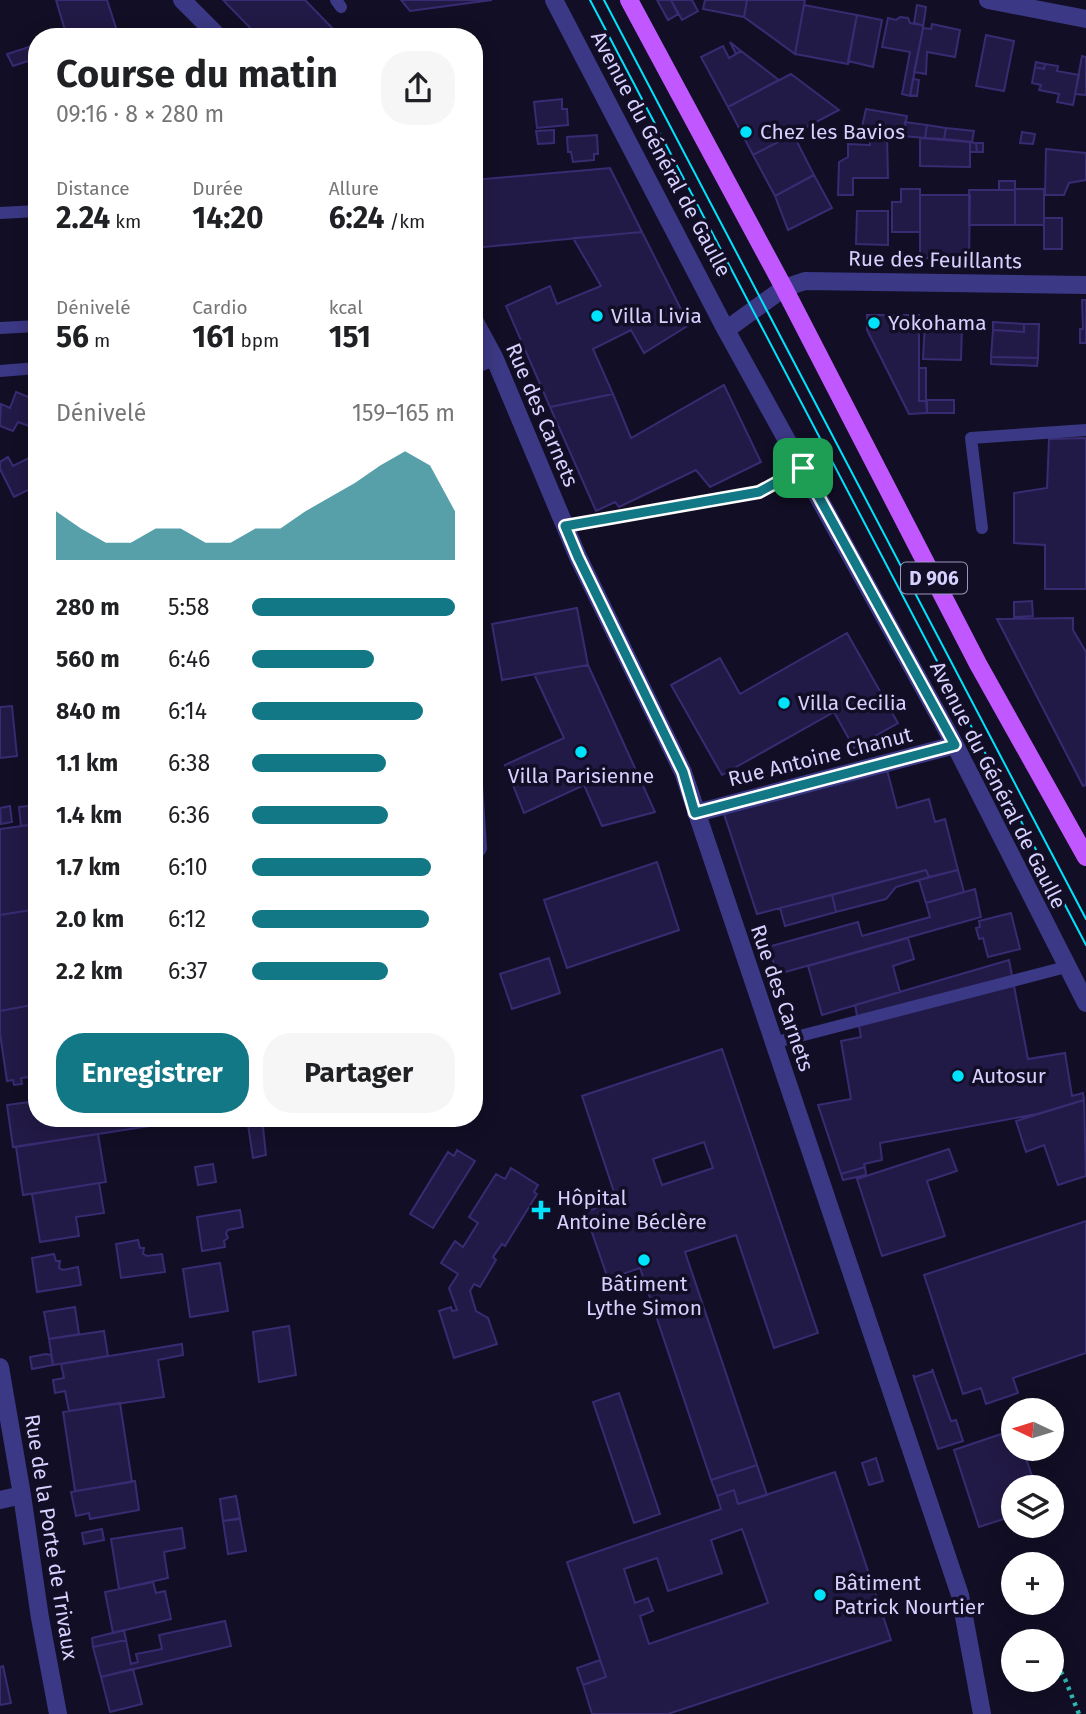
<!DOCTYPE html>
<html lang="fr">
<head>
<meta charset="utf-8">
<style>
  body { margin:0; font-family:"Fira Sans",sans-serif; background:#f6f6f6; color:#202124; height:100vh; display:flex; flex-direction:column; font-size:26px; white-space:nowrap }
  * { box-sizing:border-box; margin:0 }
  p { font-size:23px; color:#757577 }
  .icon { flex:none; width:38px; height:38px; fill:none; stroke:currentColor; stroke-width:2; stroke-linecap:round; stroke-linejoin:round }
  .map { position:relative; flex:1; overflow:hidden }
  .details { position:absolute; left:28px; top:28px; width:455px; height:1099px; display:flex; flex-direction:column; background:#fff; border-radius:28px; box-shadow:0 4px 18px #0003 }
  .details>* { flex:none }
  .needle { width:46px; rotate:274deg }
  .controls { position:absolute; left:1001px; top:1398px; display:grid; gap:14px }
  .controls a { display:grid; place-items:center; width:63px; height:63px; border-radius:50%; background:#fff; box-shadow:0 4px 18px #0003; font-size:35px }
  .pin { position:absolute; display:grid; place-items:center; width:60px; height:60px; color:#fff; margin:-30px; border-radius:14px; box-shadow:0 4px 10px #0006 }
  .round { display:grid; place-items:center; flex:none; width:74px; height:74px; border-radius:28px; background:#f6f6f6 }
  .summary { display:flex; align-items:center; justify-content:space-between; height:119px; padding:0 28px }
  h1 { font-size:38px; font-weight:700; line-height:52px }
  .figures { display:grid; grid-template-columns:repeat(3,1fr); gap:10px; height:119px; padding:7px 28px }
  .figures div { display:grid; align-content:center }
  .figures b { font-size:30px; font-weight:700 }
  .figures small { font-size:19px; font-weight:400 }
  .figures p { font-size:19px }
  .chart { height:196px; padding:14px 28px }
  .chart p { display:flex; justify-content:space-between }
  .chart svg { width:100%; height:126px; margin-top:7px; fill:#127885; opacity:.7 }
  .primary-button { display:flex; gap:14px; margin-top:auto; padding:14px 28px }
  .primary-button a { flex:1; height:80px; border-radius:28px; background:#127885; color:#fff; font-size:28px; font-weight:700; line-height:80px; text-align:center }
  .primary-button a+a { background:#f6f6f6; color:#202124 }
  ul { padding:0 28px; list-style:none; font-size:23px }
  li { display:grid; grid-template-columns:112px 84px 1fr; align-items:center; height:52px }
  li i { height:18px; border-radius:9px; background:#127885 }
  .map>svg:first-child { display:block }
  .building { fill:#221a46; stroke:#392b72; stroke-width:2; fill-rule:evenodd }
  .lines { fill:none; stroke-linecap:round; stroke-linejoin:round }
  .path { stroke:#2cb8b0; stroke-width:4.5; stroke-dasharray:3.5 5; stroke-linecap:butt }
  .lane { stroke:#3b3885; stroke-width:12 }
  .street { stroke:#3b3885; stroke-width:18 }
  .primary { stroke:#c158ff; stroke-width:18 }
  .tram { stroke:#00e3fc; stroke-width:2 }
  .route-casing { stroke:#fff; stroke-width:14 }
  .route { stroke:#127885; stroke-width:9 }
  .poi-dot { fill:#00e3fc; stroke:#120e25; stroke-width:2.5 }
  .labels { text-anchor:middle; stroke-width:7; stroke-linejoin:round; paint-order:stroke }
  .shield { fill:#120e25; stroke:#9c96be; stroke-width:2 }
  .shield-label { font-size:19px; font-weight:bold; fill:#d7d1ff }
  .poi-label { font-size:21px; fill:#d7d1ff; stroke:#120e25; text-anchor:start }
  .street-label { font-size:21px; fill:#d7d1ff; stroke:#120e25 }
</style>
</head>
<body>
<div class="map">
<svg width="1086" height="1714" viewBox="0 0 1086 1714">
  <rect width="100%" height="100%" fill="#120e25"/>
  <!-- building -->
  <path class="building" d="M56,0H107L117,31L100,37H67Z
    M223,0H305L341,37H259Z
    M401,0H492L410,11Z
    M657,0H671L678,14L668,20Z
    M671,0H692L698,11L682,20Z
    M705,0H747L744,17L703,9Z
    M747,0H805L795,54L744,17Z
    M804,5L857,15L848,64L795,54Z
    M917,5L926,7L923,28L922,25L914,23Z
    M857,15L882,20L873,67L848,61Z
    M900,17L908,18L910,23L922,25L923,28L910,96L902,94L910,52L882,47L888,18L896,20Z
    M932,24L960,30L955,57L927,52L926,74L914,72L923,28L931,29Z
    M378,32L379,37H352V36Z
    M986,35L1014,41L1004,91L976,86Z
    M730,42L741,51L736,54Z
    M35,45L37,58L13,66L7,54Z
    M723,46L729,58L741,51L779,80L728,107L701,57Z
    M1082,56L1086,57V95L1075,94Z
    M1036,62L1045,64L1044,69L1035,67Z
    M1045,64L1058,66L1057,71L1079,75L1073,105L1057,102L1059,94L1039,90L1041,85L1032,83L1035,67L1044,69Z
    M791,74L839,110L753,155L728,107Z
    M913,79L919,80L917,96L910,95Z
    M562,99V109H567L568,125L537,128L534,102Z
    M866,109L907,116L903,136L870,133L862,127Z
    M905,122L927,125L925,138L903,136Z
    M927,125L946,128L944,139L925,138Z
    M946,128L974,131L972,142L944,139Z
    M554,130V143L538,144L536,131Z
    M1022,132L1035,134L1033,144L1020,143Z
    M870,133L887,134L888,178H853V195H838L839,162L848,157V144L870,145Z
    M793,134L814,175L775,196L753,155Z
    M597,135L598,154H594V160L573,162L571,152H568L567,137Z
    M920,138L970,142V167L920,166Z
    M970,142L976,143L977,152H970Z
    M976,143H983V152H977Z
    M1046,149L1086,153V180L1069,183L1064,195H1045Z
    M610,168L642,232L474,248V180Z
    M814,175L832,208L788,230L775,196Z
    M999,181H1015V190H999Z
    M901,189H920V232H892V202H901Z
    M1044,189V225H1015V189Z
    M969,190H1015V225H969Z
    M920,195H970L969,258H920Z
    M857,211H888V245L856,244Z
    M1044,218H1062V249H1044Z
    M642,232L689,325L644,353L631,330L593,349L613,394L550,407L506,306L550,286L557,304L601,286L573,238Z
    M1082,300H1086V343H1080V329H1083Z
    M867,315H919V401H926L927,413L909,414L867,330Z
    M925,317L947,318V323L925,322Z
    M925,322L962,324L961,360L923,359Z
    M993,322L1024,324V332L993,330Z
    M1024,324H1039L1038,358L991,357L993,330L1024,332Z
    M991,357L1038,358L1037,366L991,364Z
    M919,368H926V401H919Z
    M724,385L761,462L710,487L696,470L619,507L615,502L596,511L550,407L613,394L631,438Z
    M16,392L36,400L37,429L18,422L13,431L0,426L1,404L10,408Z
    M927,400H954V413H927Z
    M1086,438V589H1045V545L1014,543V493L1047,488L1049,439Z
    M33,456L37,460V482L31,485L32,488L14,497L0,469V462L8,457L13,466Z
    M1032,601L1033,616L1014,617V602Z
    M577,608L588,665L502,680L492,624Z
    M1073,618V630L1086,652V785L1083,786L997,619Z
    M847,633L898,723L854,748L834,712L722,775L671,685L720,658L740,694Z
    M588,665L655,812L602,826L584,785L524,813L505,765L564,738L534,674Z
    M12,706L17,756L0,758V707Z
    M887,770L897,808L929,799L935,822L945,819L958,870L929,877L926,870L757,914L723,811Z
    M37,805V824L21,826L19,807Z
    M10,806L12,822L1,824L0,808Z
    M37,824V909L0,915V829Z
    M657,862L679,930L567,968L544,900Z
    M926,870L929,877L896,887L886,899L836,912L832,895Z
    M958,870L964,892L926,903L919,880Z
    M975,889L981,917L778,974L768,947L858,922L862,936L930,917L926,903Z
    M832,895L836,912L785,926L780,908Z
    M37,909V1004L0,1011V915Z
    M1011,913L1020,949L988,957L983,938L979,939L976,928L980,927L979,921Z
    M908,938L914,959L893,966L900,992L822,1015L808,966Z
    M549,958L560,993L512,1009L500,974Z
    M1009,960L1028,1059L1065,1053L1072,1096L1083,1093L1084,1100L1037,1114L880,1143L882,1160L864,1164L865,1167L841,1174L818,1105L851,1099L841,1041L861,1037L855,1005Z
    M37,1004V1076L21,1078L22,1084L14,1085L13,1080L7,1081L0,1034V1011Z
    M722,1049L818,1333L774,1348L736,1235L685,1252L757,1465L711,1480L640,1268L608,1279L585,1212L617,1201L582,1096ZM704,1142L713,1168L662,1185L653,1159Z
    M1084,1100L1086,1176L1058,1185L1044,1145L1026,1152L1016,1121Z
    M37,1101V1118H202L13,1147L7,1105Z
    M247,1118H262L266,1155L253,1158Z
    M98,1134L106,1182L23,1195L16,1147Z
    M949,1149L957,1171L927,1181L945,1236L882,1256L857,1179Z
    M457,1150L475,1161L433,1228L410,1214L448,1152L454,1156Z
    M213,1164L216,1182L198,1185L195,1167Z
    M865,1167L866,1175L843,1180L841,1174Z
    M511,1168L538,1185L534,1192L537,1194L505,1246L502,1244L493,1257L496,1260L480,1287L474,1284L470,1291L476,1311L488,1318L497,1344L454,1358L439,1311L451,1307L452,1311L457,1310L449,1288L458,1274L441,1263L455,1241L463,1247L478,1223L469,1217L496,1174L505,1179Z
    M99,1183L104,1213L76,1217L79,1236L40,1242L32,1194Z
    M240,1210L243,1227L228,1230L226,1233L228,1238L224,1241L225,1247L202,1251L197,1217Z
    M1086,1221V1353L1013,1378L1018,1393L986,1404L981,1388L963,1394L924,1275Z
    M138,1240L140,1248H144L143,1254L147,1256L162,1254L165,1272L121,1278L116,1244Z
    M54,1254L56,1261H60L59,1268L63,1270L78,1267L81,1285L37,1292L32,1258Z
    M220,1263L228,1311L190,1317L183,1269Z
    M75,1307L79,1334L49,1339L44,1312Z
    M289,1326L296,1375L259,1382L253,1332Z
    M104,1331L108,1356L53,1365L49,1339Z
    M182,1344L183,1355L158,1360L164,1397L69,1411L65,1391L55,1393L53,1380L64,1378L61,1364Z
    M46,1354L51,1355L53,1365L32,1369L30,1357Z
    M932,1369L951,1421L956,1420L963,1441L938,1449L913,1375L915,1377L933,1371Z
    M619,1393L660,1514L634,1523L593,1402Z
    M120,1403L132,1482L75,1491L63,1412Z
    M1013,1430V1449H1033L1024,1452L1036,1488H1013V1516L979,1527L954,1450Z
    M876,1458L883,1481L869,1485L862,1463Z
    M757,1465L767,1495L738,1504L734,1490L717,1496L711,1480Z
    M835,1472L891,1640L668,1714H592L583,1685L606,1677L567,1562L721,1509L717,1496L734,1490L738,1504ZM742,1529L768,1603L649,1644L640,1616L653,1611L648,1598L635,1603L624,1569L657,1558L668,1591L722,1573L711,1540Z
    M135,1481L139,1510L90,1519L89,1513L76,1516L71,1492Z
    M236,1496L240,1518L223,1521L220,1499Z
    M240,1519L246,1551L228,1554L223,1521Z
    M182,1528L185,1548L164,1552L168,1578L119,1589L111,1539Z
    M102,1529L104,1540L84,1544L82,1533Z
    M153,1582L156,1593L165,1591L171,1619L113,1633L105,1592Z
    M225,1621L231,1646L101,1677L93,1647L126,1640L131,1664L138,1662L136,1654L162,1649L159,1635Z
    M124,1630L126,1640L93,1647L92,1638Z
    M600,1660L606,1677L583,1685L577,1668Z
    M3,1666L11,1703L0,1705V1667Z
    M133,1669L142,1704L110,1712L101,1677Z"/>
  <g class="lines">
    <!-- path -->
    <path class="path" d="M587,522L759,492L785,478
      M1052,1657L1065,1679L1079,1714"/>
    <!-- lane -->
    <path class="lane" d="M336,0L341,7
      M0,213L37,211
      M0,328L37,326
      M0,371L37,368
      M982,528L971,438L1086,430
      M773,1043L1066,967"/>
    <!-- street -->
    <path class="street" d="M182,0L219,37
      M554,0L726,330L955,745L1086,1003
      M988,0L1086,19
      M474,320L494,357L578,557L683,772L960,1595L982,1714
      M726,330L784,288L805,281L1086,285
      M474,365L494,357
      M474,784L478,848
      M696,813L955,745
      M0,1367L22,1495L40,1618L58,1714
      M0,1500L22,1495"/>
    <!-- primary -->
    <path class="primary" d="M629,0L784,288L978,664L1086,857"/>
    <!-- tram -->
    <path class="tram" d="M590,0L1086,945
      M604,0L1086,919"/>
  </g>
  <g class="lines">
    <defs>
      <path id="route" d="M803,468L955,745L695,813L683,772L578,557L565,526L759,492Z"/>
    </defs>
    <!-- route casing -->
    <use href="#route" class="route-casing"/>
    <!-- route -->
    <use href="#route" class="route"/>
  </g>
  <!-- markers -->
  <g class="poi-dot">
    <circle cx="746" cy="132" r="7"/>
    <circle cx="597" cy="316" r="7"/>
    <circle cx="874" cy="323" r="7"/>
    <circle cx="784" cy="703" r="7"/>
    <circle cx="581" cy="752" r="7"/>
    <circle cx="958" cy="1076" r="7"/>
    <path d="M537.5 1199.5h7v7h7v7h-7v7h-7v-7h-7v-7h7z"/>
    <circle cx="644" cy="1260" r="7"/>
    <circle cx="820" cy="1595" r="7"/>
  </g>
  <g class="labels">
    <!-- shield labels -->
    <rect class="shield" x="901" y="562.5" width="66" height="31" rx="5"/>
    <g class="shield-label">
      <text x="934" y="585">D 906</text>
    </g>
    <!-- poi labels -->
    <g class="poi-label">
      <text x="760" y="139">Chez les Bavios</text>
      <text x="611" y="323">Villa Livia</text>
      <text x="888" y="330">Yokohama</text>
      <text x="798" y="710">Villa Cecilia</text>
      <text x="581" y="783" text-anchor="middle">Villa Parisienne</text>
      <text x="972" y="1083">Autosur</text>
      <text x="557" y="1205">Hôpital<tspan x="557" dy="24">Antoine Béclère</tspan></text>
      <text x="644" y="1291" text-anchor="middle">Bâtiment<tspan x="644" dy="24">Lythe Simon</tspan></text>
      <text x="834" y="1590">Bâtiment<tspan x="834" dy="24">Patrick Nourtier</tspan></text>
    </g>
    <!-- street labels -->
    <g class="street-label">
      <text transform="translate(661 154) rotate(62)" y="7">Avenue du Général de Gaulle</text>
      <text transform="translate(935 260) rotate(1)" y="7">Rue des Feuillants</text>
      <text transform="translate(542 415) rotate(67)" y="7">Rue des Carnets</text>
      <text transform="translate(820 757) rotate(-14)" y="7">Rue Antoine Chanut</text>
      <text transform="translate(998 785) rotate(63)" y="7">Avenue du Général de Gaulle</text>
      <text transform="translate(782 998) rotate(71)" y="7">Rue des Carnets</text>
      <text transform="translate(51 1537) rotate(81)" y="7">Rue de la Porte de Trivaux</text>
    </g>
  </g>
</svg>
<div class="controls">
<a><svg class="needle" viewBox="-14 -14 28 28"><path d="M0-13l5 13h-10z" fill="#e53935"/><path d="M0 13l5-13h-10z" fill="#757577"/></svg></a>
<a><svg class="icon" aria-label="layers" viewBox="0 0 24 24"><path d="M12 4l9 5-9 5-9-5zM3 14l9 5 9-5"/></svg></a>
<a>+</a>
<a>−</a>
</div>
<div class="pin" style="left:803px;top:468px;background:#1e9e55"><svg class="icon" aria-label="arrive" viewBox="0 0 24 24"><path d="M6 21V4h12l-3 4 3 4H6"/></svg></div>
<section class="details">
<div class="summary"><div><h1>Course du matin</h1><p>09:16 · 8 × 280 m</p></div><a class="round"><svg class="icon" aria-label="share" viewBox="0 0 24 24"><path d="M12 15V3M7 8l5-5 5 5M5 13v7h14v-7"/></svg></a></div>
<div class="figures">
<div><p>Distance</p><b>2.24<small> km</small></b></div>
<div><p>Durée</p><b>14:20</b></div>
<div><p>Allure</p><b>6:24<small> /km</small></b></div>
</div>
<div class="figures">
<div><p>Dénivelé</p><b>56<small> m</small></b></div>
<div><p>Cardio</p><b>161<small> bpm</small></b></div>
<div><p>kcal</p><b>151</b></div>
</div>
<div class="chart"><p><span>Dénivelé</span>159–165 m</p>
<svg viewBox="0 0 160 44" preserveAspectRatio="none"><path d="M0 44V27L10 33L20 38L30 38L40 33L50 33L60 38L70 38L80 33L90 33L100 27L110 22L120 17L130 11L140 6L150 11L160 27V44z"/></svg>
</div>
<ul>
<li><b>280 m</b>5:58<i style="width:100%"></i></li>
<li><b>560 m</b>6:46<i style="width:60%"></i></li>
<li><b>840 m</b>6:14<i style="width:84%"></i></li>
<li><b>1.1 km</b>6:38<i style="width:66%"></i></li>
<li><b>1.4 km</b>6:36<i style="width:67%"></i></li>
<li><b>1.7 km</b>6:10<i style="width:88%"></i></li>
<li><b>2.0 km</b>6:12<i style="width:87%"></i></li>
<li><b>2.2 km</b>6:37<i style="width:67%"></i></li>
</ul>
<div class="primary-button"><a>Enregistrer</a><a>Partager</a></div>
</section>
</div>
</body>
</html>
